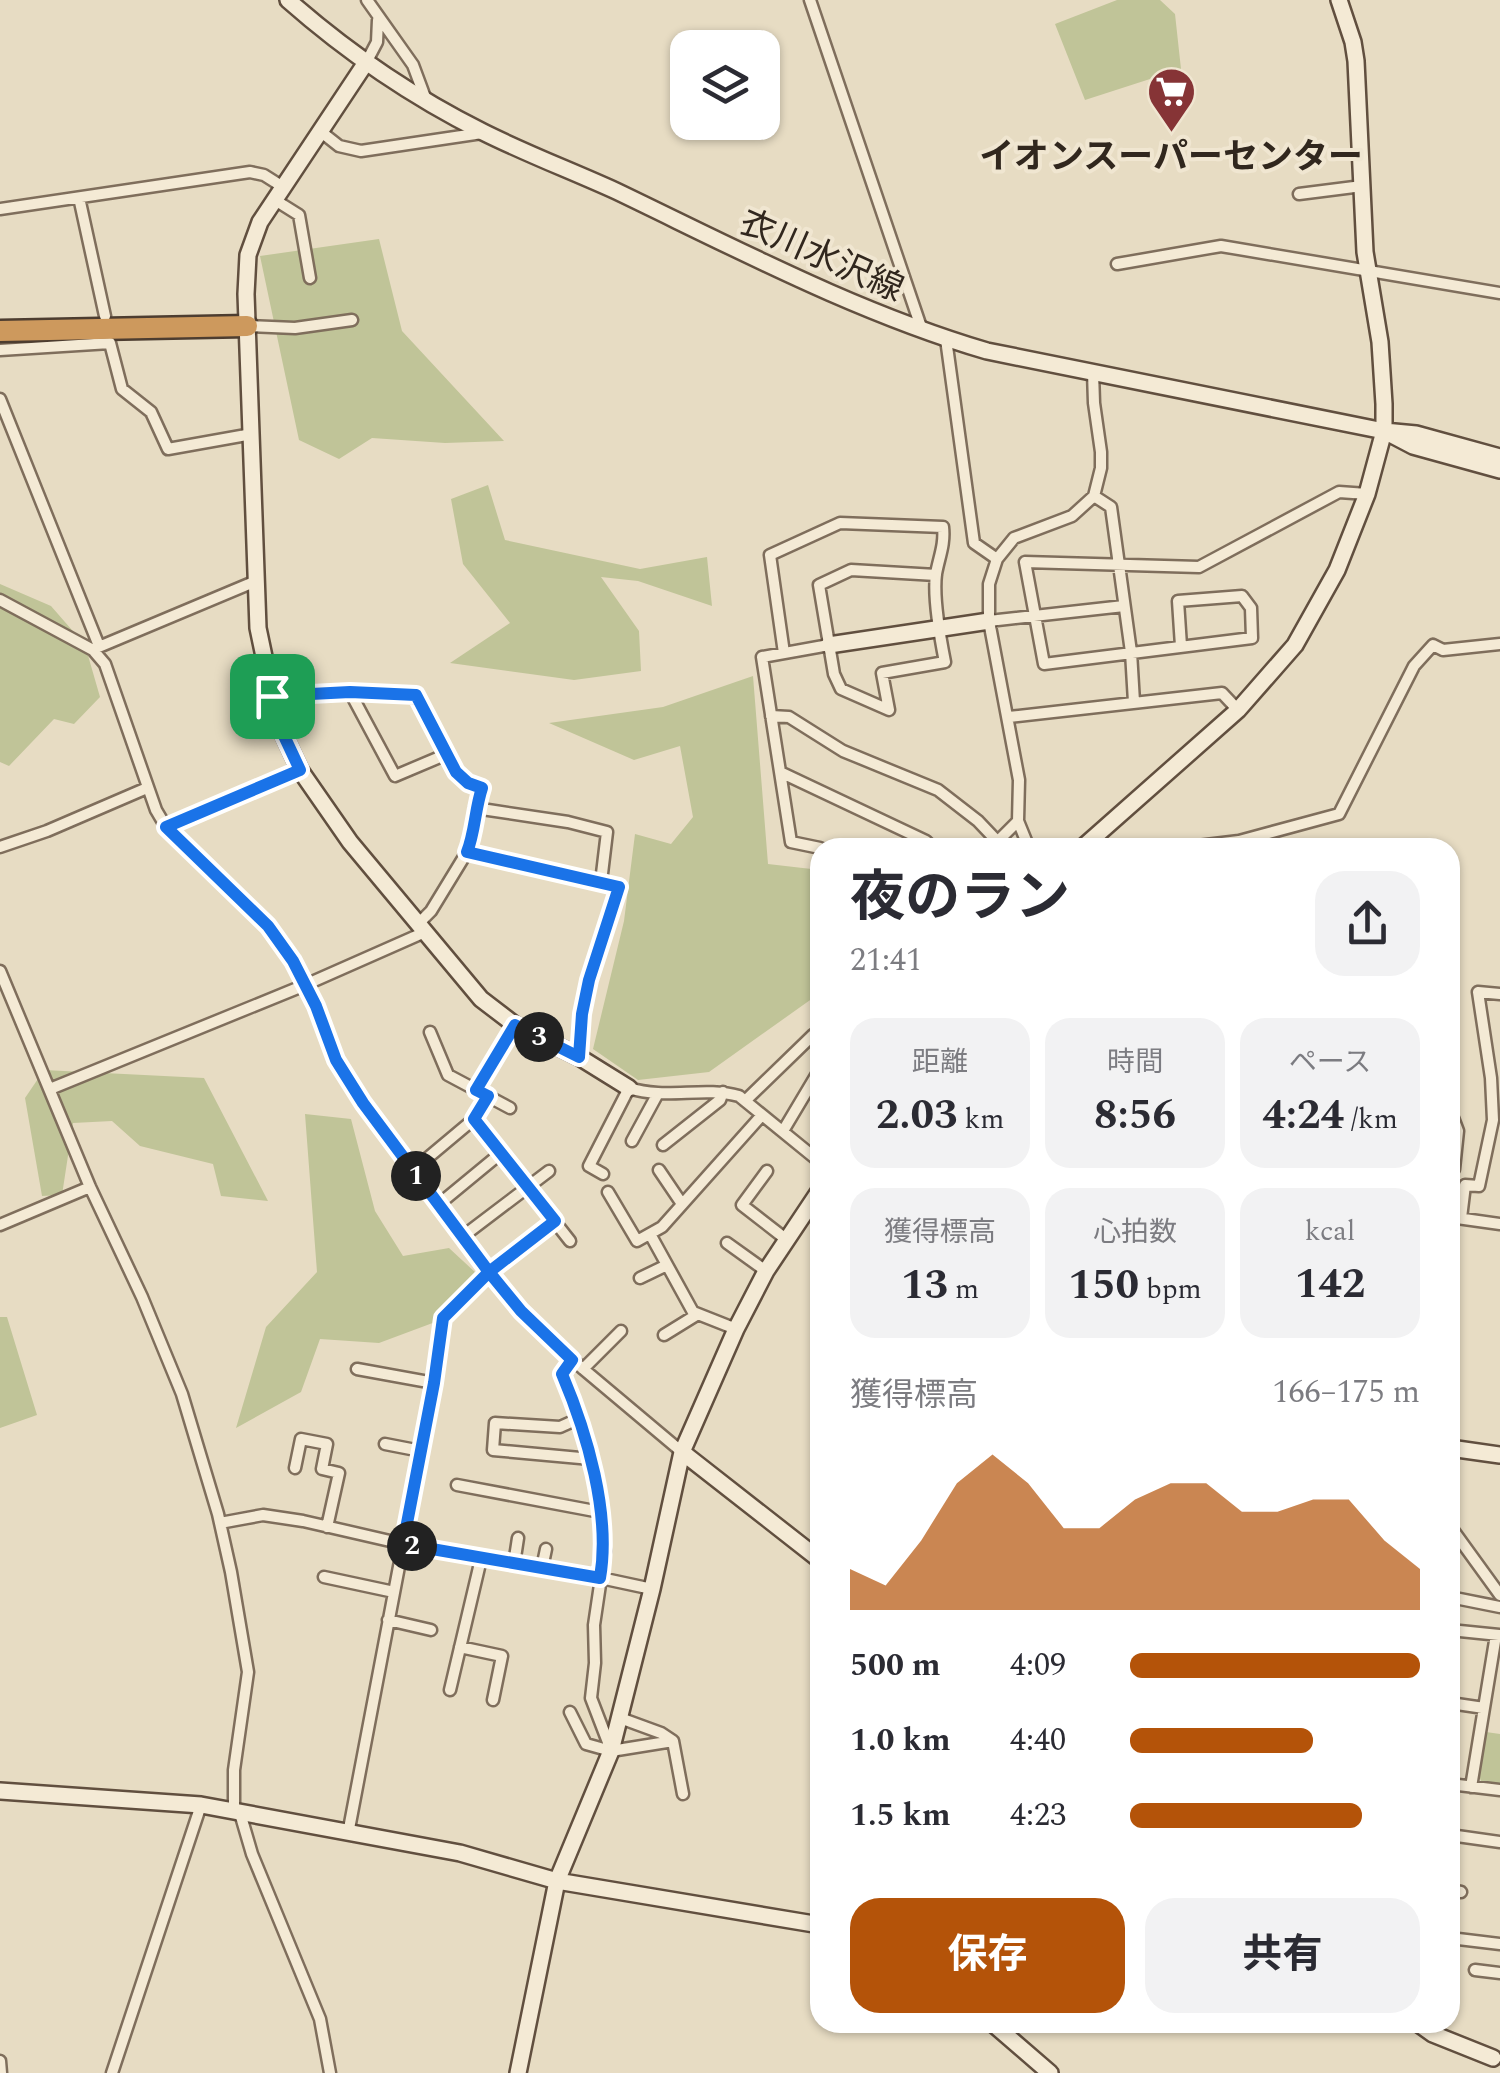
<!DOCTYPE html>
<html lang="ja">
<head>
<meta charset="utf-8">
<style>
  body { margin:0; font-family:Spectral,"Noto Sans JP",serif; background:#f2f2f3; color:#2b2b33; height:100vh; display:flex; flex-direction:column; font-size:38px; white-space:nowrap }
  * { box-sizing:border-box; margin:0 }
  p { font-size:32px; color:#7c7c81 }
  .icon { flex:none; width:55px; height:55px; fill:none; stroke:currentColor; stroke-width:2; stroke-linecap:round; stroke-linejoin:round }
  .map { position:relative; flex:1; overflow:hidden }
  .side { position:absolute; left:810px; top:838px; width:650px; height:1195px; display:flex; flex-direction:column; background:#fff; border-radius:30px; box-shadow:0 2px 8px #0004 }
  .side>* { flex:none }
  .fabs { position:absolute; left:670px; top:30px; display:grid; gap:20px }
  .fabs a { display:grid; place-items:center; width:110px; height:110px; border-radius:20px; background:#fff; box-shadow:0 2px 8px #0004; font-size:50px }
  .pin { position:absolute; display:grid; place-items:center; width:85px; height:85px; color:#fff; margin:-42px; border-radius:20px; box-shadow:0 5px 15px #0006 }
  .km { position:absolute; width:50px; height:50px; margin:-25px; border-radius:50%; background:#222; color:#fff; font-size:28px; line-height:50px; text-align:center }
  .round { display:grid; place-items:center; flex:none; width:105px; height:105px; border-radius:30px; background:#f2f2f3 }
  .overview { display:flex; align-items:center; justify-content:space-between; height:170px; padding:0 40px }
  h1 { font-size:55px; font-weight:700; line-height:75px }
  .metrics { display:grid; grid-template-columns:repeat(3,1fr); gap:15px; height:170px; padding:10px 40px }
  .metrics div { display:grid; align-content:center; border-radius:25px; background:#f2f2f3; text-align:center }
  .metrics b { font-size:42px; font-weight:700 }
  .metrics small { font-size:28px; font-weight:400 }
  .metrics p { font-size:28px }
  .chart { height:280px; padding:20px 40px }
  .chart p { display:flex; justify-content:space-between }
  .chart svg { width:100%; height:180px; margin-top:10px; fill:#b45309; opacity:.7 }
  .action { display:flex; gap:20px; margin-top:auto; padding:20px 40px }
  .action a { flex:1; height:115px; border-radius:30px; background:#b45309; color:#fff; font-size:40px; font-weight:700; line-height:115px; text-align:center }
  .action a+a { background:#f2f2f3; color:#2b2b33 }
  ul { padding:0 40px; list-style:none; font-size:32px }
  li { display:grid; grid-template-columns:160px 120px 1fr; align-items:center; height:75px }
  li i { height:25px; border-radius:12px; background:#b45309 }
  .map>svg:first-child { display:block }
  .green { fill:#c0c498 }
  .lines { fill:none; stroke-linecap:round; stroke-linejoin:round }
  .street-casing { stroke:#7f6e5c; stroke-width:15 }
  .secondary-casing { stroke:#614f3f; stroke-width:20 }
  .highway-casing { stroke:#4d3d30; stroke-width:25 }
  .street { stroke:#f4ead5; stroke-width:10 }
  .secondary { stroke:#f4ead5; stroke-width:15 }
  .highway { stroke:#cd995d; stroke-width:20 }
  .route-casing { stroke:#fff; stroke-width:20 }
  .route { stroke:#1a73e8; stroke-width:12 }
  .labels { text-anchor:middle; stroke-width:8; stroke-linejoin:round; paint-order:stroke }
  .poi-label { font-size:35px; font-weight:bold; fill:#31271e; stroke:#f0e6d1 }
  .street-label { font-size:35px; fill:#31271e; stroke:#f0e6d1 }
</style>
</head>
<body>
<div class="map">
<svg width="1500" height="2073" viewBox="0 0 1500 2073">
  <rect width="100%" height="100%" fill="#e7dcc3"/>
  <!-- green -->
  <path class="green" d="M1117,0H1160L1175,14L1181,69L1085,100L1055,24Z
    M379,239L402,331L504,441L445,443L372,438L339,459L299,440L260,256Z
    M488,485L505,540L640,569L707,557L712,606L638,581L601,577L639,631L641,671L574,680L450,663L510,623L463,564L451,499Z
    M0,584L51,606L85,645L100,697L74,724L54,719L9,766L0,762Z
    M753,676L768,864L820,870V993L709,1072L638,1080L593,1049L624,921L635,834L671,844L693,817L680,746L634,760L549,723L663,707Z
    M44,1070L204,1078L268,1201L221,1196L213,1164L140,1146L112,1121L73,1123L62,1195L42,1196L25,1098Z
    M305,1114L351,1119L375,1211L403,1256L449,1248L476,1273L438,1321L379,1343L320,1339L301,1392L236,1428L266,1327L317,1272Z
    M0,1317H7L37,1415L0,1428Z
    M1486,1732L1500,1734V1784L1481,1781L1479,1776Z"/>
  <g class="lines">
    <defs>
      <path id="street" d="M367,0L413,65L426,100
        M810,0L922,330
        M367,61L377,42L378,20
        M320,131L339,146L361,151L482,133
        M1299,194L1362,186
        M76,198L80,202L105,316
        M275,200L299,215L310,278
        M0,209L250,172L264,175L283,187
        M1117,264L1221,246L1500,293
        M247,326L295,328L352,320
        M946,339L974,543L997,559
        M0,350L110,343L122,389L151,412L168,449L252,434
        M0,399L99,646
        M1094,496L1111,507L1131,652L1134,702
        M0,600L93,650L105,664L156,810L166,827L282,942L316,1006L336,1060L363,1103L489,1273L521,1311L563,1352L682,1452
        M989,621L1124,606
        M1181,646L1178,601L1242,596L1251,608L1252,638L1044,664L1025,562L1199,567L1339,492L1367,494
        M94,649L256,581
        M784,653L770,555L840,523L943,527C945,545 939,557 936,574C933,598 940,637 945,662L882,673L889,710L841,689L834,674L819,585L851,570L936,575
        M350,692L395,776L447,754
        M271,695L350,692L416,695L456,772L468,783L481,787L467,852L431,911L418,924
        M771,716L789,717L843,751L938,790L978,821L997,841
        M1009,717L1222,693L1238,710
        M780,772L926,841L933,848
        M475,808L568,822L607,832L601,882
        M166,827L300,770
        M0,847L47,831L147,788
        M820,848L791,842L762,657L829,645
        M991,848L1018,821
        M1029,848L1018,821L1019,780L989,621V584L997,559L1014,538L1072,516L1094,496L1101,468V452L1094,403L1093,372
        M1181,848L1239,841L1339,814L1414,666L1433,645L1443,650L1500,644
        M467,852L619,887L589,979L582,1014L579,1057
        M0,971L90,1187L142,1297L182,1394L218,1514L231,1572L248,1672L234,1770V1811
        M430,1032L448,1075L510,1108
        M50,1089L305,985L425,932
        M476,1090L515,1025
        M488,1096L474,1119L570,1241
        M745,1101L813,1035L820,1039
        M1450,1110L1458,1131L1454,1169L1450,1171
        M783,1131L820,1069
        M632,1141L657,1095
        M663,1145L720,1100L723,1092
        M659,1170L682,1204
        M412,1171L474,1119
        M767,1171L742,1205L787,1240
        M603,1174L589,1166L629,1088C666,1100 703,1086 739,1096L820,1162
        M608,1192L637,1241L662,1227L762,1115
        M438,1205L501,1153
        M1450,1217L1500,1224
        M1461,1218L1465,1185L1479,1186L1493,1120L1491,1078L1478,992L1500,994
        M0,1225L90,1187
        M650,1234L693,1312L736,1329
        M462,1237L549,1171
        M727,1243L766,1271
        M640,1278L667,1265
        M664,1335L698,1314
        M572,1359L562,1374L578,1412L593,1465L605,1551L594,1625L595,1663L591,1698L611,1750
        M357,1369L434,1383
        M583,1369L621,1331
        M580,1418L560,1427L495,1423L493,1450L591,1459
        M385,1444L421,1451
        M295,1468L301,1439L327,1444L322,1469L339,1473L327,1527
        M457,1485L600,1512
        M220,1523L263,1515L303,1521L403,1544L481,1559L568,1571L652,1589
        M1450,1526L1500,1595
        M514,1564L518,1538
        M542,1568L546,1549
        M324,1577L394,1592
        M1450,1597L1500,1607
        M388,1620L431,1630
        M1450,1630L1499,1635
        M460,1647L502,1656L493,1700
        M450,1690L481,1559
        M1450,1703L1484,1708
        M570,1712L586,1744L611,1751L673,1741
        M620,1718L661,1733L673,1741L683,1794
        M1450,1784L1500,1790
        M1471,1787L1496,1635
        M240,1813L252,1854L320,2019L330,2073
        M348,1834L434,1383L443,1318L446,1313L489,1273L555,1221
        M1450,1835L1500,1842
        M1450,1890L1461,1892
        M1450,1938L1500,1944
        M1475,1970L1500,1973
        M0,2061L1,2073
        M112,2073L201,1805"/>
      <path id="secondary" d="M288,0C347,52 413,97 483,132C527,154 572,171 616,191C737,249 858,313 987,351L1384,431L1416,434L1500,457
        M367,61L260,222L248,255L246,294L258,628L278,723L300,770L350,842L481,999L515,1025L579,1057L629,1088
        M1392,435L1413,446L1500,470
        M829,645L989,621
        M1082,848L1238,710L1295,645L1337,570L1367,494L1384,431V404L1380,342L1365,252L1356,61L1353,42L1339,0
        M1450,1448L1500,1455
        M682,1452L820,1560
        M0,1791L201,1805L460,1853L557,1881L820,1925
        M991,2022L1050,2073
        M1416,2022L1433,2034L1493,2058
        M518,2073L557,1881L611,1751L652,1589L682,1452L736,1329L766,1271L820,1190"/>
      <path id="highway" d="M0,331L247,326"/>
    </defs>
    <!-- street casing -->
    <use href="#street" class="street-casing"/>
    <!-- secondary casing -->
    <use href="#secondary" class="secondary-casing"/>
    <!-- highway casing -->
    <use href="#highway" class="highway-casing"/>
    <!-- street -->
    <use href="#street" class="street"/>
    <!-- secondary -->
    <use href="#secondary" class="secondary"/>
    <!-- highway -->
    <use href="#highway" class="highway"/>
  </g>
  <g class="lines">
    <defs>
      <path id="route" d="M272,696L278,723L300,770L166,827L268,926L293,961L316,1006L336,1060L363,1103L489,1272L521,1311L572,1360L562,1374C587,1433 611,1514 600,1578L403,1544L434,1383L443,1318L489,1272L555,1221L474,1119L488,1096L476,1090L515,1025L579,1057L582,1014L589,980L619,887L467,852C475,832 475,809 482,788L468,783L456,772L416,695L350,692L272,696"/>
    </defs>
    <!-- route casing -->
    <use href="#route" class="route-casing"/>
    <!-- route -->
    <use href="#route" class="route"/>
  </g>
  <!-- icons -->
  <defs>
    <symbol id="supermarket-pin" viewBox="-11 -11 22 30"><path d="M0 17L-7.5 6A9.5 9.5 0 1 1 7.5 6Z" fill="#863436" stroke="#f0e6d1"/><path d="M-6-5.5h2.5l.6 2H6L4.5 2H-2.5L-4.4-4H-6ZM-1.5 3.2a1.3 1.3 0 1 0 .1 0ZM3 3.2a1.3 1.3 0 1 0 .1 0Z" fill="#fff"/></symbol>
  </defs>
  <g fill-rule="evenodd">
    <use href="#supermarket-pin" x="1144" y="64" width="55" height="75"/>
  </g>
  <g class="labels">
    <!-- poi labels -->
    <g class="poi-label">
      <text x="1171" y="168">イオンスーパーセンター</text>
    </g>
    <!-- street labels -->
    <g class="street-label">
      <text transform="translate(822 255) rotate(24)" y="12">衣川水沢線</text>
    </g>
  </g>
</svg>
<div class="fabs">
<a><svg class="icon" aria-label="layers" viewBox="0 0 24 24"><path d="M12 4l9 5-9 5-9-5zM3 14l9 5 9-5"/></svg></a>
</div>
<div class="pin" style="left:272px;top:696px;background:#1e9e55"><svg class="icon" aria-label="arrive" viewBox="0 0 24 24"><path d="M6 21V4h12l-3 4 3 4H6"/></svg></div>
<b class="km" style="left:416px;top:1176px">1</b>
<b class="km" style="left:412px;top:1546px">2</b>
<b class="km" style="left:539px;top:1037px">3</b>
<section class="side">
<div class="overview"><div><h1>夜のラン</h1><p>21:41</p></div><a class="round"><svg class="icon" aria-label="share" viewBox="0 0 24 24"><path d="M12 15V3M7 8l5-5 5 5M5 13v7h14v-7"/></svg></a></div>
<div class="metrics">
<div><p>距離</p><b>2.03<small> km</small></b></div>
<div><p>時間</p><b>8:56</b></div>
<div><p>ペース</p><b>4:24<small> /km</small></b></div>
</div>
<div class="metrics">
<div><p>獲得標高</p><b>13<small> m</small></b></div>
<div><p>心拍数</p><b>150<small> bpm</small></b></div>
<div><p>kcal</p><b>142</b></div>
</div>
<div class="chart"><p><span>獲得標高</span>166–175 m</p>
<svg viewBox="0 0 160 44" preserveAspectRatio="none"><path d="M0 44V34L10 38L20 27L30 13L40 6L50 13L60 24L70 24L80 17L90 13L100 13L110 20L120 20L130 17L140 17L150 27L160 34V44z"/></svg>
</div>
<ul>
<li><b>500 m</b>4:09<i style="width:100%"></i></li>
<li><b>1.0 km</b>4:40<i style="width:63%"></i></li>
<li><b>1.5 km</b>4:23<i style="width:80%"></i></li>
</ul>
<div class="action"><a>保存</a><a>共有</a></div>
</section>
</div>
</body>
</html>
